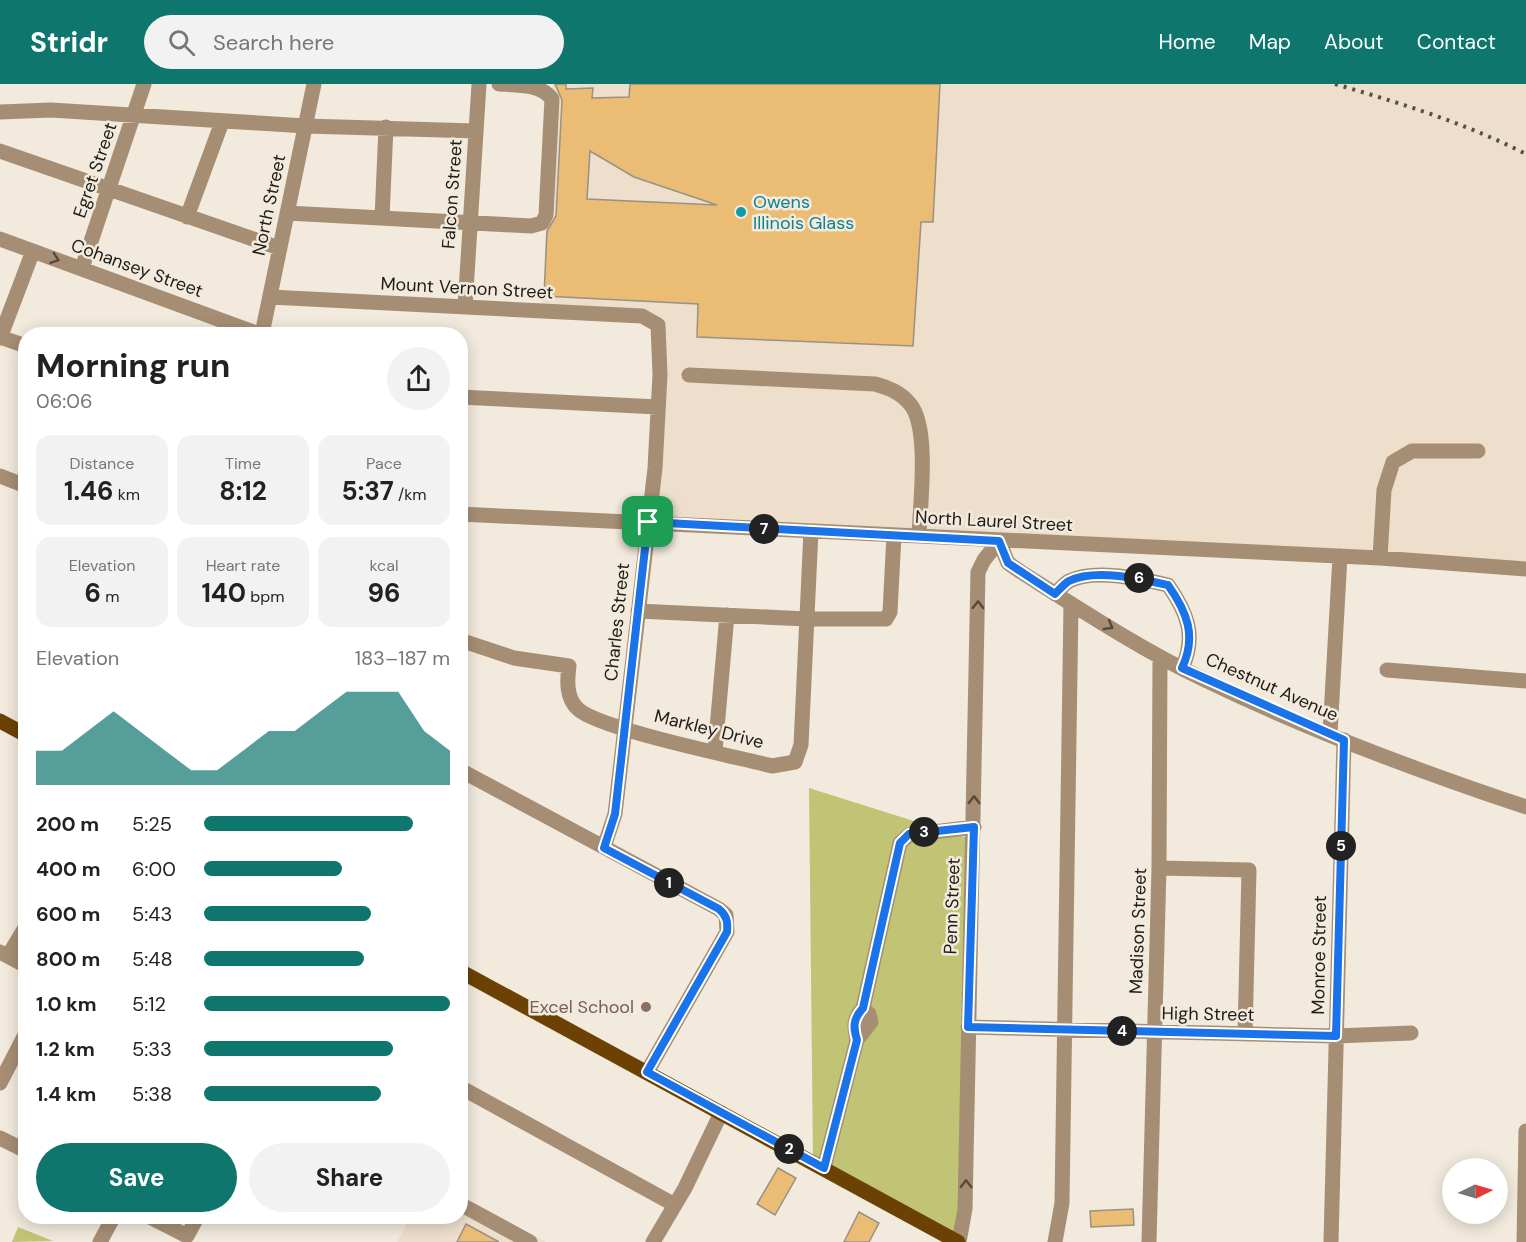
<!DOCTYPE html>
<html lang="en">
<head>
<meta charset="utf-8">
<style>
  body { margin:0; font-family:"DM Sans",sans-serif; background:#f2f2f2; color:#222; height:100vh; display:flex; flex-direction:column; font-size:22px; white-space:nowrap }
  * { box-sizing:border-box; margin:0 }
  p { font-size:20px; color:#767676 }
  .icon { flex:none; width:33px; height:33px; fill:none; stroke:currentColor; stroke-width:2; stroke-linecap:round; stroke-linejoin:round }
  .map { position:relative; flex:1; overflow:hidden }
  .panel { position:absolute; left:18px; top:243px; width:450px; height:897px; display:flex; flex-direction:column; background:#fff; border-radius:24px; box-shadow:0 3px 15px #0003 }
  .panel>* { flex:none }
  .needle { width:39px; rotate:85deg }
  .buttons { position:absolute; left:1442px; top:1074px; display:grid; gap:12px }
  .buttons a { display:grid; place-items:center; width:66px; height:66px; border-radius:50%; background:#fff; box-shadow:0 3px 15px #0003; font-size:30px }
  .pin { position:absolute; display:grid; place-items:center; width:51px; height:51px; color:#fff; margin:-26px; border-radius:12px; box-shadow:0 3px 9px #0006 }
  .km { position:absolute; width:30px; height:30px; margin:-15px; border-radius:50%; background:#222; color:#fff; font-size:16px; line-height:30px; text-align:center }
  .round { display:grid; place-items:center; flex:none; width:63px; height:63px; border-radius:32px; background:#f2f2f2 }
  .headline { display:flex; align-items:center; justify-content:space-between; height:102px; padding:0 18px }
  h1 { font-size:33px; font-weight:700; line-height:45px }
  .stats { display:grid; grid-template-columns:repeat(3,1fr); gap:9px; height:102px; padding:6px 18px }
  .stats div { display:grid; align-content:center; border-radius:15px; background:#f2f2f2; text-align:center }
  .stats b { font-size:26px; font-weight:700 }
  .stats small { font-size:16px; font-weight:400 }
  .stats p { font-size:16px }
  .chart { height:168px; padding:12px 18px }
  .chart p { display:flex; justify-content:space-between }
  .chart svg { width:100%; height:108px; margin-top:6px; fill:#0f766e; opacity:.7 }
  .action { display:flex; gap:12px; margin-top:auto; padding:12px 18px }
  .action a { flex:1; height:69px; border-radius:36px; background:#0f766e; color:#fff; font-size:24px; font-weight:700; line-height:69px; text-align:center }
  .action a+a { background:#f2f2f2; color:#222 }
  ul { padding:0 18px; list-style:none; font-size:20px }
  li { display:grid; grid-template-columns:96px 72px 1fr; align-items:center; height:45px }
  li i { height:15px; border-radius:8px; background:#0f766e }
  header { display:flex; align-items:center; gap:36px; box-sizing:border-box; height:84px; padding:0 30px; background:#0f766e; color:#fff }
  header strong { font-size:28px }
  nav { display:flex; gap:33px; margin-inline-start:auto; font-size:21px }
  .search { width:420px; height:54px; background:#f2f2f2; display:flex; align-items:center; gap:15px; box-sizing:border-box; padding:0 21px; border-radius:33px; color:#767676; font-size:22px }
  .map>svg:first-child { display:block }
  .industrial { fill:#eddfcc }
  .green { fill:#c1c474 }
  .building { fill:#ebbc74; stroke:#999186; stroke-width:1.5; fill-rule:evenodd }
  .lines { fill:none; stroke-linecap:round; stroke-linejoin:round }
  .minor { stroke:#a68e74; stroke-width:15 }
  .major { stroke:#6b4203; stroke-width:15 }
  .rail { stroke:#544f48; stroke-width:4; stroke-dasharray:3 6; stroke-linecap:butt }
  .oneway { stroke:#55493c }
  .route-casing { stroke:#fff; stroke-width:12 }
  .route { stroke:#1a73e8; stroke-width:8 }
  .culture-dot { fill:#0f9aa8; stroke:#f2eadd; stroke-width:2 }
  .education-dot { fill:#8d6e63; stroke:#f2eadd; stroke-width:2 }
  .labels { text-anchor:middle; stroke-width:5; stroke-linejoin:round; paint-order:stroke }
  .street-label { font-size:18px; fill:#1f1b17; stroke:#f2eadd }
  .culture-label { font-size:18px; fill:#0d838f; stroke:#f2eadd; text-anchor:start }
  .education-label { font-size:18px; fill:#785e54; stroke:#f2eadd; text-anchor:end }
</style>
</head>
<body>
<header>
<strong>Stridr</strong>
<div class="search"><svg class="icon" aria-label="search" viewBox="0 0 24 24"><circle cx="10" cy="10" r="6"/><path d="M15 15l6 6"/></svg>Search here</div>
<nav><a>Home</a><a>Map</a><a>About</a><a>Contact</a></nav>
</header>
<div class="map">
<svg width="1526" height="1158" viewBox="0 0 1526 1158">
  <rect width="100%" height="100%" fill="#f2eadd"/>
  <!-- industrial -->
  <path class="industrial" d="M553,0H1526V485L648,438L660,247L642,232L542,227Z
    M461,1112L546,1158H397L411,1133L460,1132Z"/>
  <!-- green -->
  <path class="green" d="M809,704L974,756L959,1158L813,1078Z
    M18,1143L53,1157L12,1158Z"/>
  <!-- building -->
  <path class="building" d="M555,0H566V5L593,4L592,14L629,13L630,0H940L933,138H921L913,262L697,253L698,220L544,212L547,147L556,132L562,16ZM590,67L634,93L717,121L587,115Z
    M778,1084L796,1094L775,1131L757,1120Z
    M1133,1125L1134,1141L1091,1143L1090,1127Z
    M859,1128L879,1139L869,1158H844Z
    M466,1140L499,1158H457Z"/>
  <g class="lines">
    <!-- minor -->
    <path class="minor" d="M0,28L51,26L306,42L476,47
      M0,67L279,164
      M287,129L531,142L542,139L546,131L552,15C541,0 518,1 499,0
      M187,133L222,38
      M382,134L386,43
      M0,155L259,250
      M82,184L144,0
      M270,213L642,232L658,241L660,291L655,384L615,730L604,763
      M465,223L479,0
      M262,250L314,0
      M0,253L26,262
      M0,254L33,167
      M689,291L875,300C889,304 900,308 910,320C930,343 920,422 919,452
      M460,313L658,323
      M0,392L26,402
      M460,430L1380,474L1526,485
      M1380,474L1384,406L1393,378L1412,367H1478
      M1055,510C1059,506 1064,500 1069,497C1095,484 1141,495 1168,501C1187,528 1197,552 1182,584
      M638,527L807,535H886L890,528L894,451
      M460,556L514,574L569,582C567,597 566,614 578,625C599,645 737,673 772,682L795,678L801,661L811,447
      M1387,586L1526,597
      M1330,650L1340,472
      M715,667L727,531
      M460,686L719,825L726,831L727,848L647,988
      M1159,784L1249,786L1245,950
      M0,868L26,882
      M8,872L26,842
      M863,924L900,759L909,751L974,743
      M968,943L1336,952L1411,949
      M0,999L26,949
      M460,1003L675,1121
      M0,1054L26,1067
      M824,1084L857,956L871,938L869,930L863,924C853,935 854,943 857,956
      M460,1120L530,1158
      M148,1132L187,1152L198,1132
      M100,1158L114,1132
      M653,1158L685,1104L721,1029
      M959,1158L965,1125L978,488L984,476L999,457L1008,479L1021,488C1081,526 1142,566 1205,596C1308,646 1418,687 1526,723
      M1055,1158L1062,1119L1071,520
      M1149,1158L1159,784L1160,573
      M1331,1158L1344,656
      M1524,1158L1526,1047"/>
    <!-- major -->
    <path class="major" d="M0,637L26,651
      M460,887L958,1158"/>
    <!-- rail -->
    <path class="rail" d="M1335,0C1400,19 1465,39 1526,70"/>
  </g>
  <!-- one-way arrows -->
  <defs><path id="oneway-chevron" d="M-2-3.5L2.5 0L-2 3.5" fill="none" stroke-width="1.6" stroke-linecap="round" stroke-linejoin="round" transform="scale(1.5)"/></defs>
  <g class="oneway">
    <use href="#oneway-chevron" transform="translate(55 175) rotate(19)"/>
    <use href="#oneway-chevron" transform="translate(978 521) rotate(-89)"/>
    <use href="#oneway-chevron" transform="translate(1109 542) rotate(30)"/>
    <use href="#oneway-chevron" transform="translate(974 716) rotate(-89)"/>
    <use href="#oneway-chevron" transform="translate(966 1100) rotate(-90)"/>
  </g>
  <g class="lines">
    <defs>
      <path id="route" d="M648,438L999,457L1008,479L1055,510C1059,506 1064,500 1069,497C1095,484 1141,495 1168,501C1187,528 1197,552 1182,584L1344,656L1336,952L968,943L974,743L909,750L900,759L863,924C853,935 853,943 857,956L824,1084L647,988L727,848C728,838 727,832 719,825L604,764L615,730Z"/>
    </defs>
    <!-- route casing -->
    <use href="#route" class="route-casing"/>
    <!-- route -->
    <use href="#route" class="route"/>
  </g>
  <!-- markers -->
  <circle class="culture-dot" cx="741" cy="128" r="6"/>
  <circle class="education-dot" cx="646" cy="923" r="6"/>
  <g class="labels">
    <!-- street labels -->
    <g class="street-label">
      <text transform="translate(95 86) rotate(-71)" y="6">Egret Street</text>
      <text transform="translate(452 110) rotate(-86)" y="6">Falcon Street</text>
      <text transform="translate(269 121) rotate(-78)" y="6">North Street</text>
      <text transform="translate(137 184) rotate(20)" y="6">Cohansey Street</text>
      <text transform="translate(467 204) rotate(3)" y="6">Mount Vernon Street</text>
      <text transform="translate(994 437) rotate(3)" y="6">North Laurel Street</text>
      <text transform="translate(617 538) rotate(-84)" y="6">Charles Street</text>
      <text transform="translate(1272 603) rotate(24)" y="6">Chestnut Avenue</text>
      <text transform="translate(709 645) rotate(14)" y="6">Markley Drive</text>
      <text transform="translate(952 822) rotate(-88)" y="6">Penn Street</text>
      <text transform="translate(1138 847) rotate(-88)" y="6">Madison Street</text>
      <text transform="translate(1319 871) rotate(-89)" y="6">Monroe Street</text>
      <text transform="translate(1208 930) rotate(1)" y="6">High Street</text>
    </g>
    <!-- culture labels -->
    <g class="culture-label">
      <text x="753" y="124">Owens<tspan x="753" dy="21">Illinois Glass</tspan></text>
    </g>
    <!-- education labels -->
    <g class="education-label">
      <text x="634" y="929">Excel School</text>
    </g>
  </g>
</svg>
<div class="buttons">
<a><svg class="needle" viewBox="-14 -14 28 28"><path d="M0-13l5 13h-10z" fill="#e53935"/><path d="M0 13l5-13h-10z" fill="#767676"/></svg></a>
</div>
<div class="pin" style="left:648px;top:438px;background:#1e9e55"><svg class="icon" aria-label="arrive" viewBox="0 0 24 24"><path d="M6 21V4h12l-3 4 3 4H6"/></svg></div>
<b class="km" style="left:669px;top:799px">1</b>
<b class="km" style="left:789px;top:1065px">2</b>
<b class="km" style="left:924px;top:748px">3</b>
<b class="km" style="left:1122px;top:947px">4</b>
<b class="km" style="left:1341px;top:762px">5</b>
<b class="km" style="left:1139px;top:494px">6</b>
<b class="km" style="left:764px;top:445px">7</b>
<section class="panel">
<div class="headline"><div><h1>Morning run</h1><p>06:06</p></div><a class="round"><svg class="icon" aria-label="share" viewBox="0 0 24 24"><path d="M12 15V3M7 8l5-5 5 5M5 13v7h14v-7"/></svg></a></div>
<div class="stats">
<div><p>Distance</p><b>1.46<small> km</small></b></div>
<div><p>Time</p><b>8:12</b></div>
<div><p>Pace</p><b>5:37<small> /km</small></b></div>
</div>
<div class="stats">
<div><p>Elevation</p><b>6<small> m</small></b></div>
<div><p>Heart rate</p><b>140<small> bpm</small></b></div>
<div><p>kcal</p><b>96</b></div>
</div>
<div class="chart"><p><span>Elevation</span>183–187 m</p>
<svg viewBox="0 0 160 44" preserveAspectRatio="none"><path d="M0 44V30L10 30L20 22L30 14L40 22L50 30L60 38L70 38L80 30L90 22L100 22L110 14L120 6L130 6L140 6L150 22L160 30V44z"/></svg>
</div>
<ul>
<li><b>200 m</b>5:25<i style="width:85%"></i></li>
<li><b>400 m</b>6:00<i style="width:56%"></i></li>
<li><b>600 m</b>5:43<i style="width:68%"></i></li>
<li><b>800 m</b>5:48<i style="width:65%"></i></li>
<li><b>1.0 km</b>5:12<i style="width:100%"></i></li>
<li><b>1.2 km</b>5:33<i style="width:77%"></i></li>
<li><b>1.4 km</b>5:38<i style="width:72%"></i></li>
</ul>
<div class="action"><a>Save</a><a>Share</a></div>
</section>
</div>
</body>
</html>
